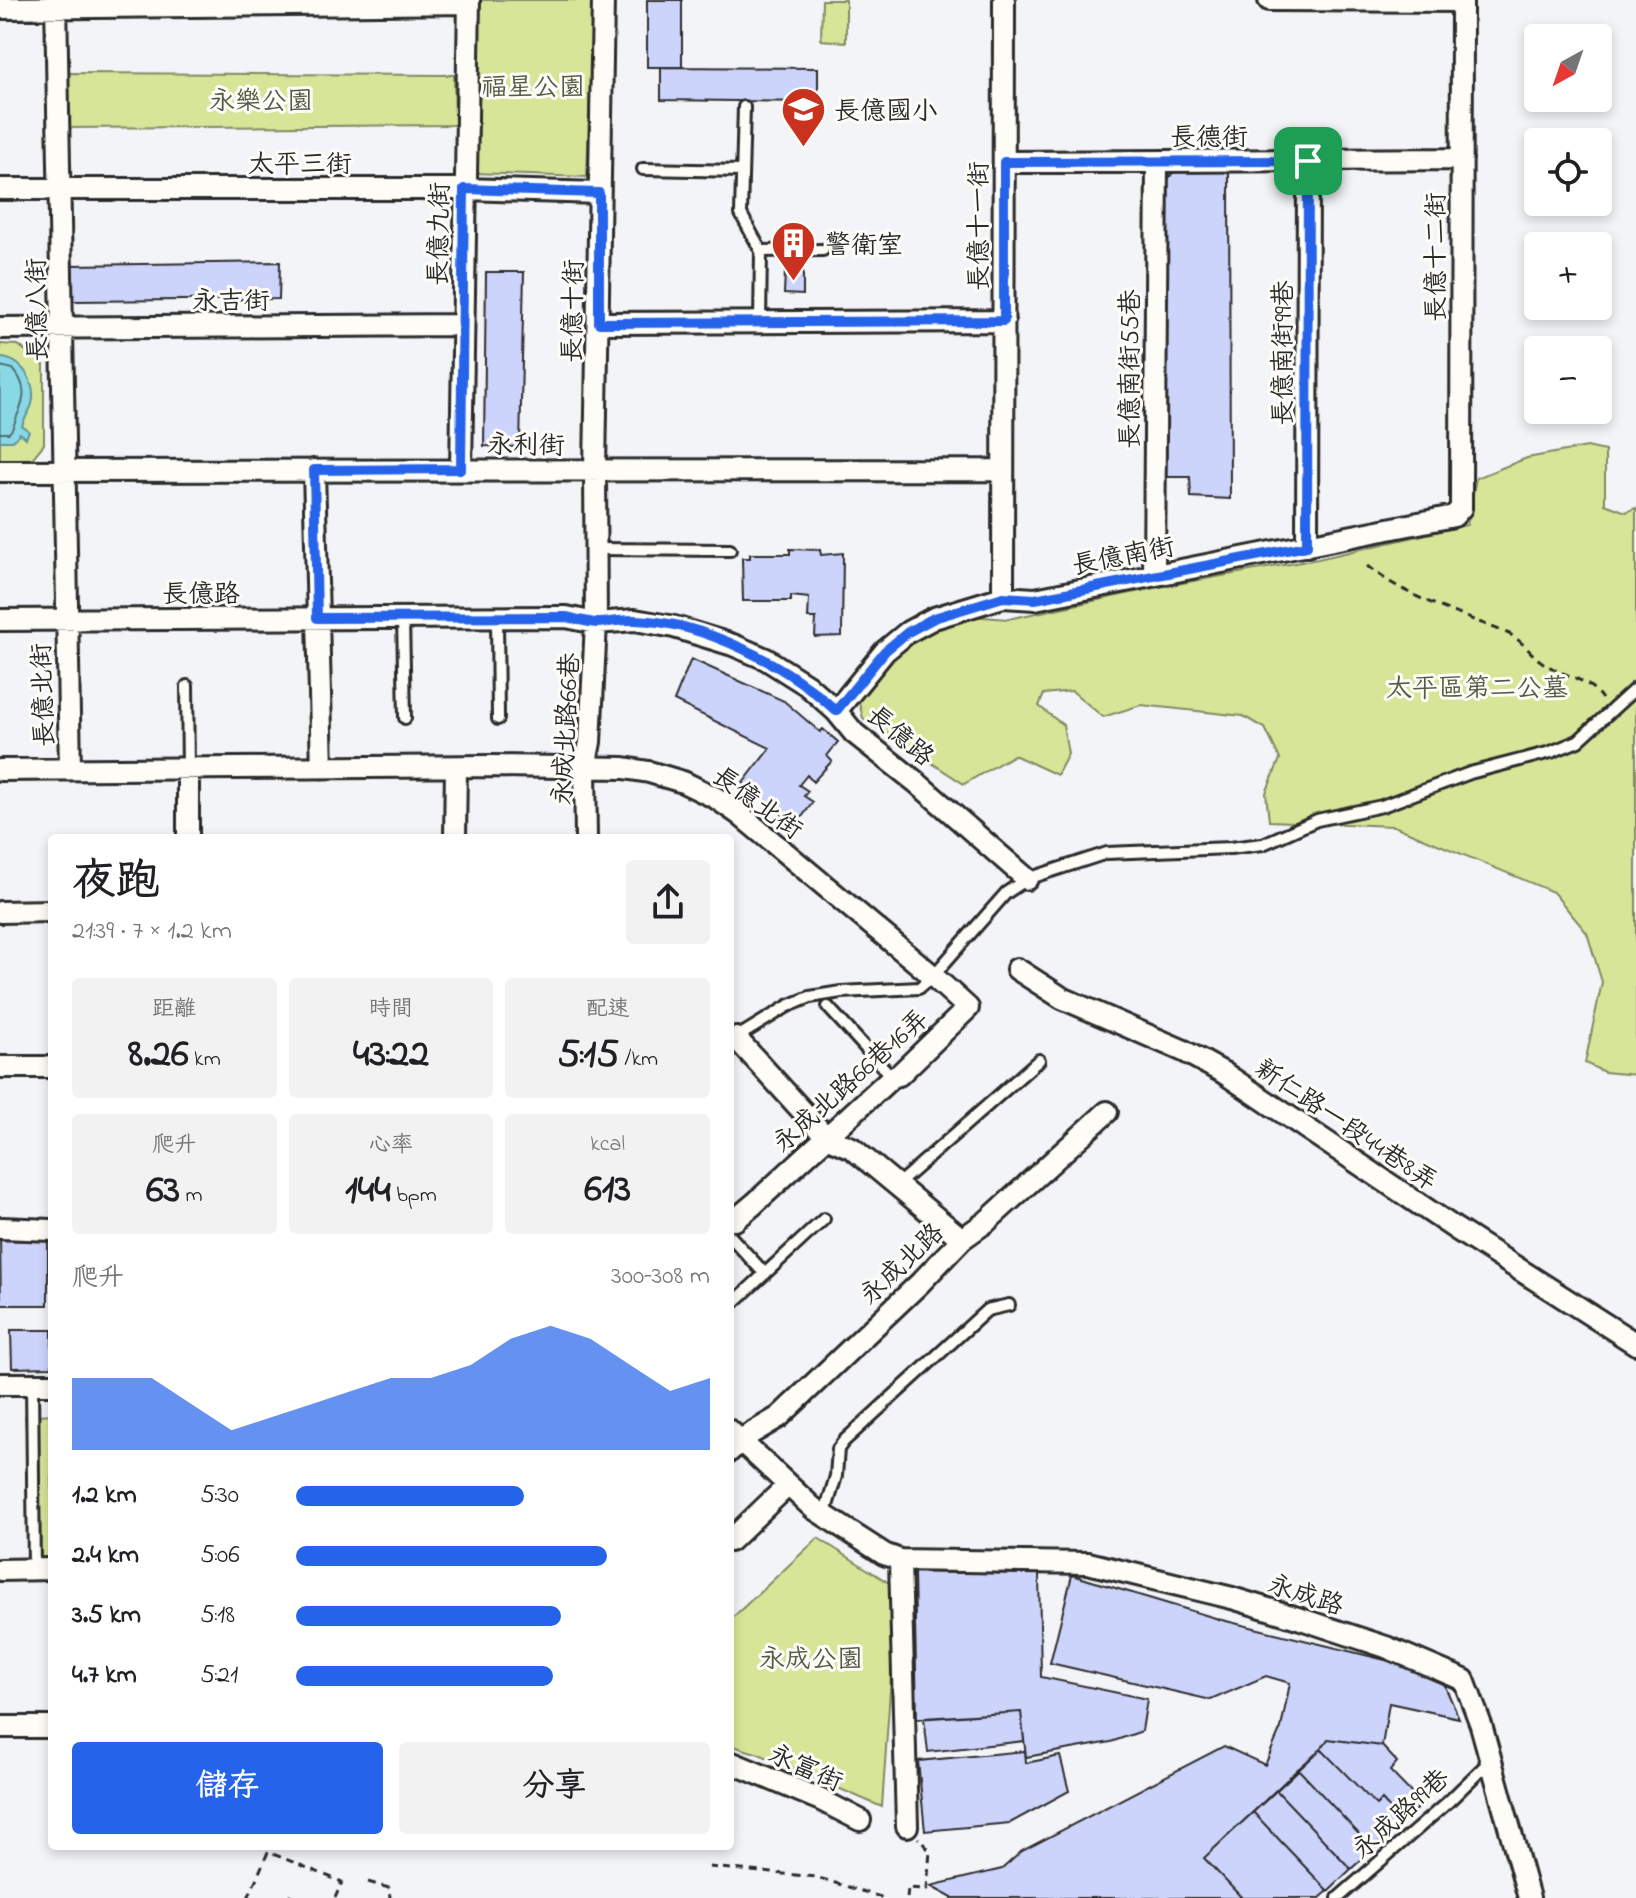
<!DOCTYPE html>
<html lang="zh-TW">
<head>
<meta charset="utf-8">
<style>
  body { margin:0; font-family:"Indie Flower","LXGW WenKai TC",sans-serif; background:#f2f2f2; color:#202124; height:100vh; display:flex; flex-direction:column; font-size:30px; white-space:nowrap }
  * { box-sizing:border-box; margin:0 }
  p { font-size:26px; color:#757577 }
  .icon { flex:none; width:44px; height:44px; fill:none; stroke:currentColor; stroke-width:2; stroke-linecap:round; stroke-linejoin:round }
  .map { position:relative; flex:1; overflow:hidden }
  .drawer { position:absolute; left:48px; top:834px; width:686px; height:1016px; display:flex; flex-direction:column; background:#fff; border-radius:8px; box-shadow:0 4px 12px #0003 }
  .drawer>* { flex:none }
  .needle { width:52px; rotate:220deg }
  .tools { position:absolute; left:1524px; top:24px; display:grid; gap:16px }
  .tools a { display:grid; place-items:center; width:88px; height:88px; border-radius:8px; background:#fff; box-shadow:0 4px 12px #0003; font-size:40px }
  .pin { position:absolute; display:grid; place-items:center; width:68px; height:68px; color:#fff; margin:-34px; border-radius:16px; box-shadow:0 4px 12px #0006 }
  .round { display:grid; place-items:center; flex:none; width:84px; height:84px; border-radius:8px; background:#f2f2f2 }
  .head { display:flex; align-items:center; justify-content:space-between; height:136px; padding:0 24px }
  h1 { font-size:44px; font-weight:700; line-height:60px }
  .metrics { display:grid; grid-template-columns:repeat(3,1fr); gap:12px; height:136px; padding:8px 24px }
  .metrics div { display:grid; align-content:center; border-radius:8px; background:#f2f2f2; text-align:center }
  .metrics b { font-size:40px; font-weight:700 }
  .metrics small { font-size:22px; font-weight:400 }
  .metrics p { font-size:22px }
  .chart { height:224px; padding:16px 24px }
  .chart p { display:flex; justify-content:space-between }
  .chart svg { width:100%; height:144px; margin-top:8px; fill:#2563eb; opacity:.7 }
  .action { display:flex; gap:16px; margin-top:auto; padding:16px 24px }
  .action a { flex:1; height:92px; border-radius:8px; background:#2563eb; color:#fff; font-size:32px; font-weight:700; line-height:92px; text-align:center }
  .action a+a { background:#f2f2f2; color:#202124 }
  ul { padding:0 24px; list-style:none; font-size:26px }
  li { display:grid; grid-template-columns:128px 96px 1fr; align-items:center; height:60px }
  li i { height:20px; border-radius:10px; background:#2563eb }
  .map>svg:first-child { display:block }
  .green { fill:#d7e598; stroke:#818862; stroke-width:2 }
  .water { fill:#89d8e5; stroke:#63939b; stroke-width:2 }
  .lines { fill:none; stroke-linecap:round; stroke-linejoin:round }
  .shore { stroke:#517075; stroke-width:2 }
  .building { fill:#cdd4fc; stroke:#2b2b2b; stroke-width:2 }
  .service-casing { stroke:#2b2b2b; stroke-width:16 }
  .minor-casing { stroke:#2b2b2b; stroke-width:26 }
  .path { stroke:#2b2b2b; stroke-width:3; stroke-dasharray:8 6; stroke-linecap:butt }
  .service { stroke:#fdfcf7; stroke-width:10 }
  .minor { stroke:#fdfcf7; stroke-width:20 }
  .route-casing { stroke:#fff; stroke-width:16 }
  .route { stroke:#2563eb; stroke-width:10 }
  .labels { text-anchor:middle; stroke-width:6; stroke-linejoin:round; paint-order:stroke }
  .park-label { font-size:26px; fill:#565a46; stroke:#fdfcf7 }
  .poi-label { font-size:26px; fill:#2b2b2b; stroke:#fdfcf7; text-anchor:start }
  .street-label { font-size:26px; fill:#2b2b2b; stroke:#fdfcf7 }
</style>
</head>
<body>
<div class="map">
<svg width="1636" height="1898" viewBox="0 0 1636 1898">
  <rect width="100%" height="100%" fill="#f3f4f8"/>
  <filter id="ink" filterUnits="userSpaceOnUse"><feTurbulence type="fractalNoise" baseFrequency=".0125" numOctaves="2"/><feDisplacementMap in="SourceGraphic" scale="16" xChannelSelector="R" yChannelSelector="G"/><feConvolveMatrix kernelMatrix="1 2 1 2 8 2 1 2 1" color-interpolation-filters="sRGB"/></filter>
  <g filter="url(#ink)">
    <!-- green -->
    <path class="green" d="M478,0H593L587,177L473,173Z
      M822,0H846V42L821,40Z
      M68,73L454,75L455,125L67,128Z
      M0,344L18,345L44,365V444L27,465H0Z
      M1587,447L1605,451V504L1626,512L1636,508V1075L1604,1072L1585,1063L1602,982L1587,933L1553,892L1394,826L1269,821L1266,793L1280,759L1265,728L1243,716L1141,705L1103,717L1072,691L1044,694L1039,706L1063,725L1068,754L1057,775L1014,755L964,784L863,718L858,698L887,662L927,628L958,615L1008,619L1160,587L1318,559L1467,525L1476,478L1527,458Z
      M52,1414V1562H37L25,1416Z
      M818,1538L897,1588L882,1807L759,1754L730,1745V1620Z"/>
    <!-- water -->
    <path class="water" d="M0,358C23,358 39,386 31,407C28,414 24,419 22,426L29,431L26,438L20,433L13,441H0Z"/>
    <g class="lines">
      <!-- shore -->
      <path class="shore" d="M0,366L13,369C26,384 26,397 18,414C14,422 15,427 9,433H0"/>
    </g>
    <!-- building -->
    <path class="building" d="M647,0H682V67H647Z
      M661,67L818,68V102L661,100Z
      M1175,170H1229L1230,499L1191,497L1190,477H1164L1166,182Z
      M280,262L279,299L73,301L72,265Z
      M785,271H803V295L784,294Z
      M486,272H524L520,447L484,446Z
      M790,549L820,550L821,555L843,553L842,636L815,637L816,618H808L809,598L791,596V601H743L742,558H750V554H790Z
      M691,659L784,701L820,732L823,729L838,742L827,756L832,761L813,782L807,775L799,785L808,791L804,796L813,802L796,825L743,783L770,748L674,701Z
      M0,1240L48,1241V1305H1Z
      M11,1330H52V1367L12,1368Z
      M914,1572L1039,1574L1041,1677L1147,1699L1142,1731L1111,1742L1026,1757L1021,1712L917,1719Z
      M1072,1575L1222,1620L1426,1670L1444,1684L1459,1718L1389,1703L1382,1746L1328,1739L1321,1749L1204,1858L1242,1898H952L930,1886L1002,1869L1022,1851L1224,1746L1265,1765L1281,1728L1290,1683L1266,1676L1211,1700L1050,1663Z
      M1021,1712L1024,1741L928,1752L924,1718Z
      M1328,1739L1382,1746L1397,1762L1390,1771L1422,1804L1402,1822L1382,1800L1376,1805L1321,1749Z
      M1321,1749L1376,1805L1382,1800L1402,1822L1373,1849L1298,1769Z
      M1025,1751L1026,1763L1060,1756L1069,1791L1010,1823L925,1831L918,1761Z
      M1298,1769L1373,1849L1351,1869L1276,1790Z
      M1276,1790L1351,1869L1328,1891L1253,1812Z
      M1253,1812L1328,1891L1320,1898H1242L1204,1858Z"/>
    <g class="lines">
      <defs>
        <path id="service" d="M744,107L741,214L761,251L760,323
          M643,169L742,171
          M761,251L823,250
          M594,549L730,550
          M403,618L405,718
          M497,618L498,719
          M187,686L188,769
          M828,1007L892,1077
          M734,1039L788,1006L810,997L841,992L919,988L933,976L1006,893L1027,879L1107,853L1230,848L1263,844L1317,820L1382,806L1470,773L1551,752L1578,741L1636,688
          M897,1185L1039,1060
          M730,1236L765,1274
          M730,1306L824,1219
          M32,1384L34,1569
          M824,1516L836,1476L838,1449L844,1441L987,1310L1009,1305
          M1338,1898L1448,1802L1491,1760"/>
        <path id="minor" d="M56,0L70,770
          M1269,0L1462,1
          M0,8L469,3
          M1004,162L1462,159
          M0,189H464L599,193
          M599,323L1004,321
          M0,328L462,325
          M461,469L469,0
          M314,470L322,768
          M0,471L1003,470
          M1307,546L1308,161
          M1154,575L1157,162
          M1003,597L1004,0
          M0,620L566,617L596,623L635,620L674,627L733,645L766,659L807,685L836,711L854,733L916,782L1027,879
          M836,711L885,651L908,632L934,618L1003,597L1035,599L1454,516L1461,508L1462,0
          M188,769V838
          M0,770L492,766L624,768L649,772L683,782L716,798L739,814L933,976L968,1008L899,1075L892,1077L754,1204L735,1220H730
          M455,838L456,768
          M586,838L585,768L590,742L596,623L595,470L603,0
          M0,912L52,911
          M1017,969L1062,998L1184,1051L1224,1073L1456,1229L1636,1344
          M736,1038L826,1137L852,1148L962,1239
          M0,1067H52
          M1,1228L52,1230
          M0,1384H52
          M730,1431L813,1508L884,1554L900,1560L1088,1563L1232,1598L1301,1619L1386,1647L1464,1680L1481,1725L1529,1898
          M730,1451L740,1440L779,1417L920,1283L962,1239L986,1222L1107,1112
          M730,1541L787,1486
          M900,1560L907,1826
          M0,1570L52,1569
          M0,1727H52
          M730,1762L821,1800L860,1820"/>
      </defs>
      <!-- service casing -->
      <use href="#service" class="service-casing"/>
      <!-- minor casing -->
      <use href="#minor" class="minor-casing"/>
      <!-- path -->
      <path class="path" d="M1367,566C1409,599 1458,613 1507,633C1522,639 1531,656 1545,664C1567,678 1587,677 1602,699
        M709,1867L816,1877L884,1898
        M368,1882L389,1888L390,1898
        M248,1898L268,1852L342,1882L335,1898
        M289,1898L290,1895L297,1898
        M907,1898L908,1888L927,1889L930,1851L918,1838"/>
      <!-- service -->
      <use href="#service" class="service"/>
      <!-- minor -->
      <use href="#minor" class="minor"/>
    </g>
  </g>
  <g class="lines" filter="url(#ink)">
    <defs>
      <path id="route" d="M1308,161L1307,546L1035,599L1003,597L934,618L908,632L885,651L836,711C787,664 703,622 635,620C622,619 610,623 597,623C587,622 576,619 566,617L317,618L314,470L461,469L464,189L599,193V323L1004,321V162Z"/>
    </defs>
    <!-- route casing -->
    <use href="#route" class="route-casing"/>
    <!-- route -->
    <use href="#route" class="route"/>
  </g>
  <!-- icons -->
  <defs>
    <symbol id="school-pin" viewBox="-11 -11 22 30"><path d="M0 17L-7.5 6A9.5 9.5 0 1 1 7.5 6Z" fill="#c8321e" stroke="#fdfcf7"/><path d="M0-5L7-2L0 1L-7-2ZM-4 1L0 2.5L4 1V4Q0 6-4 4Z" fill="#fff"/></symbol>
    <symbol id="building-pin" viewBox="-11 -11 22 30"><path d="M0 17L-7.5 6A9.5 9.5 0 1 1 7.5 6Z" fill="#c8321e" stroke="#fdfcf7"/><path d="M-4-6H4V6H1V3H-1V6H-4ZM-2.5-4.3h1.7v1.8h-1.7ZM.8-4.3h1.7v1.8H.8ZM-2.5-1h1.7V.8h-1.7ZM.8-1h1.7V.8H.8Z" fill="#fff"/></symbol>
  </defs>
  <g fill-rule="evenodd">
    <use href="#school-pin" x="778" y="84" width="51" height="69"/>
    <use href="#building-pin" x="768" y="218" width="51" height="69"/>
  </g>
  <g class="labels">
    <!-- park labels -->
    <g class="park-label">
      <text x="533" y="95">福星公園</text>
      <text x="261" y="109">永樂公園</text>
      <text x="1477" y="696">太平區第二公墓</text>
      <text x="811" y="1667">永成公園</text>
    </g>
    <!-- poi labels -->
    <g class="poi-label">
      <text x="834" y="119">長億國小</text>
      <text x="825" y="253">警衛室</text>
    </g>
    <!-- street labels -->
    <g class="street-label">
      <text x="1209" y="145">長德街</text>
      <text x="300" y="172">太平三街</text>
      <text transform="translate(978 226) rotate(-90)" y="9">長億十一街</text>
      <text transform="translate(438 234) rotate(-89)" y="9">長億九街</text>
      <text transform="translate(1435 257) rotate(-90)" y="9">長億十二街</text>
      <text x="231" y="309">永吉街</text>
      <text transform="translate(36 310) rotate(-91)" y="9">長億八街</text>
      <text transform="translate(572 311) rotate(-89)" y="9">長億十街</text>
      <text transform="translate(1282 353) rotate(-90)" y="9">長億南街99巷</text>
      <text transform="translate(1129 369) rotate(-90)" y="9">長億南街55巷</text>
      <text transform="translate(526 444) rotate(1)" y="9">永利街</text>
      <text transform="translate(1123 555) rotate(-11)" y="9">長億南街</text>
      <text x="201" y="602">長億路</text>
      <text transform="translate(42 695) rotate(-92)" y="9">長億北街</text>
      <text transform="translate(565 729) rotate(-87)" y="9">永成北路66巷</text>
      <text transform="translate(901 735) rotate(40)" y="9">長億路</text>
      <text transform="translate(758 802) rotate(36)" y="9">長億北街</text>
      <text transform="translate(850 1080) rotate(-42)" y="9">永成北路66巷16弄</text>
      <text transform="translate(1347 1124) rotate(34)" y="9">新仁路一段44巷8弄</text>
      <text transform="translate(901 1263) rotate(-44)" y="9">永成北路</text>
      <text transform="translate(1306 1594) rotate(18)" y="9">永成路</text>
      <text transform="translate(806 1767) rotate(24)" y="9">永富街</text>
      <text transform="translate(1400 1813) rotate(-42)" y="9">永成路99巷</text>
    </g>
  </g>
</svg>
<div class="tools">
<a><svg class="needle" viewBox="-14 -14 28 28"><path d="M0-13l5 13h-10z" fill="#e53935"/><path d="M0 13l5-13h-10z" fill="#757577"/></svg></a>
<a><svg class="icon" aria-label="locate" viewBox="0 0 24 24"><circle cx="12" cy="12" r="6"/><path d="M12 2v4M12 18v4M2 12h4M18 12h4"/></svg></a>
<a>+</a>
<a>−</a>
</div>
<div class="pin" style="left:1308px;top:161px;background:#1e9e55"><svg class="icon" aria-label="arrive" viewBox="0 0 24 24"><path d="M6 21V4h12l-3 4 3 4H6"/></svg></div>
<section class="drawer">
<div class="head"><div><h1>夜跑</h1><p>21:39 · 7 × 1.2 km</p></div><a class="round"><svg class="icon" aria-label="share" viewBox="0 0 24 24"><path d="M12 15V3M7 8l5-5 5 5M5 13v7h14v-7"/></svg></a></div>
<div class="metrics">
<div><p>距離</p><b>8.26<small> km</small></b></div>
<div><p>時間</p><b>43:22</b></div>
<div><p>配速</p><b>5:15<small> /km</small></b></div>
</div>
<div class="metrics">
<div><p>爬升</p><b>63<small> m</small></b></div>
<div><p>心率</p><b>144<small> bpm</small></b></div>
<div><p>kcal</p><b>613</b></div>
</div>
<div class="chart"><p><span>爬升</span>300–308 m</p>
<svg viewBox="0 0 160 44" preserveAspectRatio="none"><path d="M0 44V22L10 22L20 22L30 30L40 38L50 34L60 30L70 26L80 22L90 22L100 18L110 10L120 6L130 10L140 18L150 26L160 22V44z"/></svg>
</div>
<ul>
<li><b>1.2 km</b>5:30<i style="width:55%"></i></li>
<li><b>2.4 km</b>5:06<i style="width:75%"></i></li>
<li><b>3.5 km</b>5:18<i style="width:64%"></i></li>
<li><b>4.7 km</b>5:21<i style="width:62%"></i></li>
</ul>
<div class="action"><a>儲存</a><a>分享</a></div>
</section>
</div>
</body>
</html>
